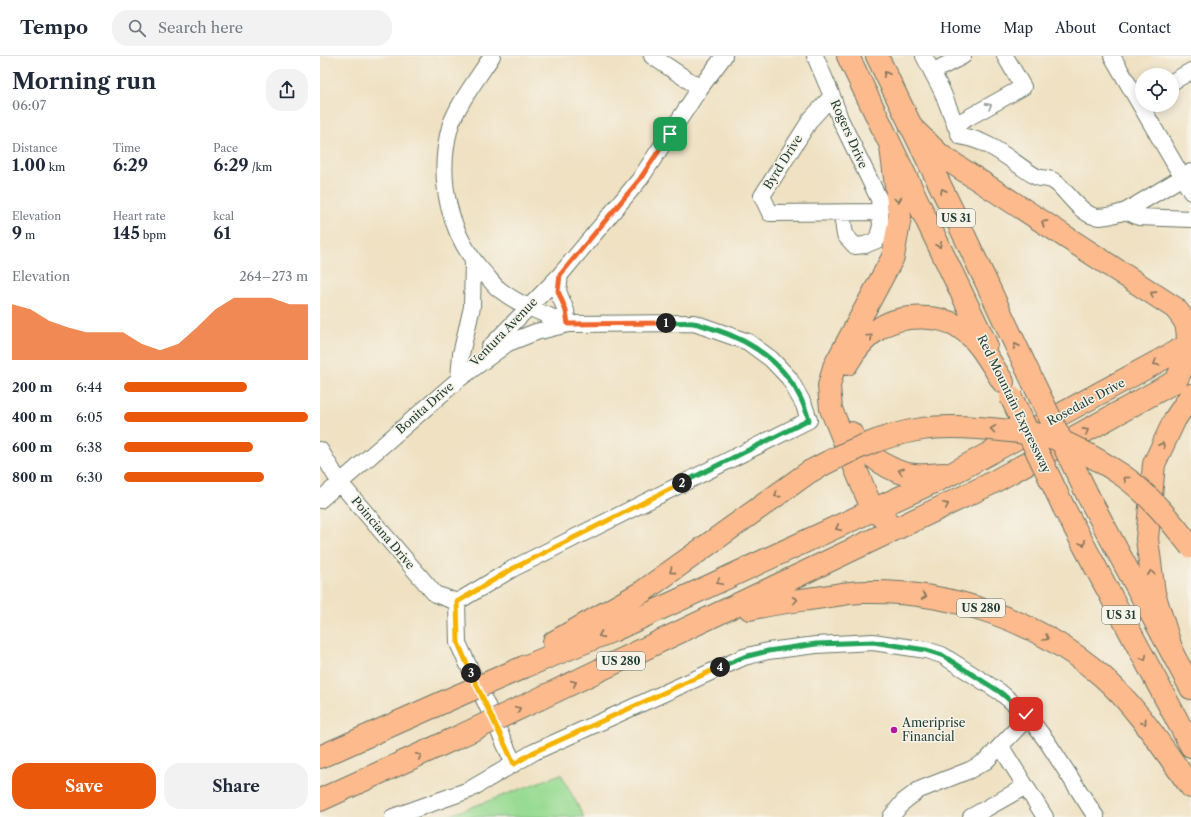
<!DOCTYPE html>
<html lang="en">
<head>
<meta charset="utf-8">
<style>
  body { margin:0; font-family:"Libre Caslon Text",serif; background:#f2f2f3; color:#1f2937; height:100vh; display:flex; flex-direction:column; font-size:15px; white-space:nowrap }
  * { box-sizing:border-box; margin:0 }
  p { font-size:13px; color:#747a83 }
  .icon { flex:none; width:22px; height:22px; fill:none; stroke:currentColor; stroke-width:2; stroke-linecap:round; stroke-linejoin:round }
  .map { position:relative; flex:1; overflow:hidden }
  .panel { display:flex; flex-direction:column; background:#fff; width:320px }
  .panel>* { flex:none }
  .controls { position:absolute; left:815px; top:12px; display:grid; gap:8px }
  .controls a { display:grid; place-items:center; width:44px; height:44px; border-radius:50%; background:#fff; box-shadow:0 2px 10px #0003; font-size:20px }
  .pin { position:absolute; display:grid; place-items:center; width:34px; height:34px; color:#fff; margin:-17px; border-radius:8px; box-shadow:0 2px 6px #0006 }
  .km { position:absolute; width:20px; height:20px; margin:-10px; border-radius:50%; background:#222; color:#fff; font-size:11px; line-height:20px; text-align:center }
  .round { display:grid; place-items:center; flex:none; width:42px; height:42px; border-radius:16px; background:#f2f2f3 }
  .head { display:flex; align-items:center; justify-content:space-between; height:68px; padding:0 12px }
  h1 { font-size:22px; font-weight:700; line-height:30px }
  .figures { display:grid; grid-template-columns:repeat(3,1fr); gap:6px; height:68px; padding:4px 12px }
  .figures div { display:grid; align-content:center }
  .figures b { font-size:17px; font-weight:700 }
  .figures small { font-size:11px; font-weight:400 }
  .figures p { font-size:11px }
  .chart { height:112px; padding:8px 12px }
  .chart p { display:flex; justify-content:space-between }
  .chart svg { width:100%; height:72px; margin-top:4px; fill:#ea580c; opacity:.7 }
  .button { display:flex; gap:8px; margin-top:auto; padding:8px 12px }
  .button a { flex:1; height:46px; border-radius:16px; background:#ea580c; color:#fff; font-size:16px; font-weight:700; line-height:46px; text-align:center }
  .button a+a { background:#f2f2f3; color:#1f2937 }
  ul { padding:0 12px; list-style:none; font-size:13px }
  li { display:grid; grid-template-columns:64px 48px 1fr; align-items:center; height:30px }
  li i { height:10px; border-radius:5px; background:#ea580c }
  header { display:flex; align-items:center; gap:24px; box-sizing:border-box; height:56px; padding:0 20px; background:#fff; border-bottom:1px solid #e0e1e3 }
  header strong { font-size:19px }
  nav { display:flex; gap:22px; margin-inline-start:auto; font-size:14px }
  .search { width:280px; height:36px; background:#f2f2f3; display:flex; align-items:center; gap:10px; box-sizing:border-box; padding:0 14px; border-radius:16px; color:#747a83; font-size:15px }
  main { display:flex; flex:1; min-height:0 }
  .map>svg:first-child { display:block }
  .green { fill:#98db93; stroke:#5c8c64 }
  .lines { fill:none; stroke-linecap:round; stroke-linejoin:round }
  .minor-casing { stroke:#687666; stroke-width:18 }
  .highway-casing { stroke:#687666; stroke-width:24 }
  .minor { stroke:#fff; stroke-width:16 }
  .highway { stroke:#fcba8d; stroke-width:22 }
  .highway-bridge-casing { stroke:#687666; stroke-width:24; stroke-linecap:butt }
  .highway-bridge { stroke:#fcba8d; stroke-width:22 }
  .oneway { stroke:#82755c }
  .oneway2 { stroke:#8f9e9a }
  .split-1-casing { stroke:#fff; stroke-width:8 }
  .split-2-casing { stroke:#fff; stroke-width:8 }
  .split-3-casing { stroke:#fff; stroke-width:8 }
  .split-4-casing { stroke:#fff; stroke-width:8 }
  .split-5-casing { stroke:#fff; stroke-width:8 }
  .split-1 { stroke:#f0652b; stroke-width:5 }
  .split-2 { stroke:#22a559; stroke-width:5 }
  .split-3 { stroke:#f5b400; stroke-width:5 }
  .split-4 { stroke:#f5b400; stroke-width:5 }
  .split-5 { stroke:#22a559; stroke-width:5 }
  .poi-dot { fill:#b5179e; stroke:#f7f3e8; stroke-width:1.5 }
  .labels { text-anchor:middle; stroke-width:3; stroke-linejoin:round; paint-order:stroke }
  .shield { fill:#f7f3e8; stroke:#60746a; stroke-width:1 }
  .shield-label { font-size:11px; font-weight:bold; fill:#1f3d34 }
  .street-label { font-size:12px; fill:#1f3d34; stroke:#f7f3e8 }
  .poi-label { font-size:12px; fill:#1f3d34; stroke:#f7f3e8; text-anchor:start }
</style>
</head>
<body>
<header>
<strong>Tempo</strong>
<div class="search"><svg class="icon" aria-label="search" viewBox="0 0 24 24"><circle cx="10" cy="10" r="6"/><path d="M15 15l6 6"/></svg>Search here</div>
<nav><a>Home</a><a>Map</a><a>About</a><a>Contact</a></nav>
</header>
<main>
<section class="panel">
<div class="head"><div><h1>Morning run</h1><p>06:07</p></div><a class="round"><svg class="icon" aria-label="share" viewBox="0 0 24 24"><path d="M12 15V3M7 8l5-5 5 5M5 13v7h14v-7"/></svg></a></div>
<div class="figures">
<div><p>Distance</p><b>1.00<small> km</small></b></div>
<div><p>Time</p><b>6:29</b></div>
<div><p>Pace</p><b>6:29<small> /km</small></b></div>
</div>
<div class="figures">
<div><p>Elevation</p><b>9<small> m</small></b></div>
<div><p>Heart rate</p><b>145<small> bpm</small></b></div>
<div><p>kcal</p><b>61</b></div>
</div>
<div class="chart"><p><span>Elevation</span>264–273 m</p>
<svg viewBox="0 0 160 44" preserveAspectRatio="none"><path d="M0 44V10L10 13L20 20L30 24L40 27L50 27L60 27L70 34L80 38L90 34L100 24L110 13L120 6L130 6L140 6L150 10L160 10V44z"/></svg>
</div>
<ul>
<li><b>200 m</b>6:44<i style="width:67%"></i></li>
<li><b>400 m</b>6:05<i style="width:100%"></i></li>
<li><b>600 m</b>6:38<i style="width:70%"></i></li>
<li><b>800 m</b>6:30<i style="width:76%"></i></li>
</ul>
<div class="button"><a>Save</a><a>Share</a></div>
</section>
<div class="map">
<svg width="871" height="761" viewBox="0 0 871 761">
  <rect width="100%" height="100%" fill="#f7f3e8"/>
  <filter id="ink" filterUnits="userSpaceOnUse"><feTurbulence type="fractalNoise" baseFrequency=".025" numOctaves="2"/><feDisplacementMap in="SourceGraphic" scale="8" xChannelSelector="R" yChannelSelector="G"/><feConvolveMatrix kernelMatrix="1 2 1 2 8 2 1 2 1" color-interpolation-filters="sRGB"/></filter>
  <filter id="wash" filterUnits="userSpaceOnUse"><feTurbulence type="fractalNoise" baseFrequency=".012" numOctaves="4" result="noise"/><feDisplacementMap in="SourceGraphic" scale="16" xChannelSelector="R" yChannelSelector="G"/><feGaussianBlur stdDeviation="0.9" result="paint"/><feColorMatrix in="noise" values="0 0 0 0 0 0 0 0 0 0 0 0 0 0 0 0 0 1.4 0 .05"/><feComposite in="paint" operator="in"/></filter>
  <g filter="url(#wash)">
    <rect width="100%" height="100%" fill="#efe1c2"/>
    <!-- green -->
    <path class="green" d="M241,718L264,761H125Z"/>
  </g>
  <g filter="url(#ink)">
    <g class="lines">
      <defs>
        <path id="minor" d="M172,0C159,20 137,49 130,71C116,123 129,179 165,218C170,223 174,230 180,234C199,249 225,258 248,268
          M332,0L380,32
          M495,0L512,40L520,63L559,143L561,170L557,184L545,189L535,190L525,179L522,158
          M604,0L622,35L640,80C672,85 689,104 715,120C721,124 729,121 735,126C740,129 744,135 748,139C770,164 775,165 806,155L819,161L871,163
          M792,0L871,136
          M612,16L643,0
          M852,26L871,15
          M512,40L491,63L442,140L450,157L560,156
          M635,69L703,31L685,0
          M806,155L871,116
          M240,219L238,235L246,255L248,268
          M169,292L240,219L320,123L380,32L404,0
          M139,323L141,298L152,251L153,205
          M0,394L20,427L115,538L137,546
          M0,444L139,323L188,287L216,276L248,268L374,267L428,286L451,303L469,322L484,349L489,364L192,513L137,546
          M137,546L138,587L194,708
          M681,691L725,761
          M73,761L149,734L214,696L424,601L448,595L496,589L553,586L606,594L622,599L680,636L706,658L728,687L776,761
          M571,761L583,746L599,734L650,714L666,705L708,661
          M651,761L706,730"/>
        <path id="highway" d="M528,0L666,288
          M557,0L638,166L713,326
          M527,308C535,294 547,280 560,272C581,258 622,258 642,273C660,285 671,308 683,326
          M531,377C544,397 571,418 595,419C605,420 614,418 624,418
          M768,440L871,632
          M744,452L871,690
          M565,462L553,455L511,353L509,330L514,311L573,201L580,161L571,91
          M430,553C452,547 474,545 496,542C512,540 528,536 544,536C630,534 717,564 782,620C818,652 843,693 871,731
          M234,586L322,536L489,416
          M852,595L834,537L827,483L834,408L855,363L871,339
          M204,611L292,575L633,417L870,288
          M219,643L668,429L856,325C865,308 871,287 866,268C864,263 859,257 855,252L620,99L591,71
          M0,701L137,640
          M0,744L138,681"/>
      </defs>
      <!-- minor casing -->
      <use href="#minor" class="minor-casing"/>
      <!-- highway casing -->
      <use href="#highway" class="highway-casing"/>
      <!-- minor -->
      <use href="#minor" class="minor"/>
      <!-- highway -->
      <use href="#highway" class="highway"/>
      <defs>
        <path id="highway-bridge" d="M713,326L768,440
          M691,341L744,452
          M489,416C524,397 562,379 602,373C628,369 664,372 690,375C702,377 715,377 726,380C749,386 782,406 802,419C829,438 851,465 871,491
          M137,640L204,611
          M138,681L219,643"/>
      </defs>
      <!-- highway-bridge casing -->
      <use href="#highway-bridge" class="highway-bridge-casing"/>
      <!-- highway-bridge -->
      <use href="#highway-bridge" class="highway-bridge"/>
    </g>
    <!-- one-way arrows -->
    <defs><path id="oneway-chevron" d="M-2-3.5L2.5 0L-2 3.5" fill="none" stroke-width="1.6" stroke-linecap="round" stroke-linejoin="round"/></defs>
    <g class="oneway">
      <use href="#oneway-chevron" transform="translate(566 18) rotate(-115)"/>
      <use href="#oneway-chevron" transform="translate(623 135) rotate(-116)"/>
      <use href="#oneway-chevron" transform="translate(578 144) rotate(82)"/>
      <use href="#oneway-chevron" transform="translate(724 167) rotate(-147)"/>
      <use href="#oneway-chevron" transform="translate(619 189) rotate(65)"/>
      <use href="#oneway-chevron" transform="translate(833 238) rotate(-147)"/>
      <use href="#oneway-chevron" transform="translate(550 281) rotate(-43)"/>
      <use href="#oneway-chevron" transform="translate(696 290) rotate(-115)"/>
      <use href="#oneway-chevron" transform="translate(836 307) rotate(151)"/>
      <use href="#oneway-chevron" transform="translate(673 373) rotate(-172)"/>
      <use href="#oneway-chevron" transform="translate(766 375) rotate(-29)"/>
      <use href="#oneway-chevron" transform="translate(842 389) rotate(-65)"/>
      <use href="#oneway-chevron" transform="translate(581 415) rotate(-162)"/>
      <use href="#oneway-chevron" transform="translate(806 423) rotate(-141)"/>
      <use href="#oneway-chevron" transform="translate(457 439) rotate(144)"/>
      <use href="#oneway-chevron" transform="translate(626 449) rotate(-26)"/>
      <use href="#oneway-chevron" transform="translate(518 472) rotate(155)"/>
      <use href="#oneway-chevron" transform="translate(763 487) rotate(62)"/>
      <use href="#oneway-chevron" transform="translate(352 515) rotate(144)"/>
      <use href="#oneway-chevron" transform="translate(831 517) rotate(-97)"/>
      <use href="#oneway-chevron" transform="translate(399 526) rotate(155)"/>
      <use href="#oneway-chevron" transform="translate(604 540) rotate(8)"/>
      <use href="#oneway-chevron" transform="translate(475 544) rotate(-7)"/>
      <use href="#oneway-chevron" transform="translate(281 579) rotate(157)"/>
      <use href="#oneway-chevron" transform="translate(726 582) rotate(31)"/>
      <use href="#oneway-chevron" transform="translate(824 602) rotate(62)"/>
      <use href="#oneway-chevron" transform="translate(254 627) rotate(-25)"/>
      <use href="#oneway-chevron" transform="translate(198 653) rotate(-25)"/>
      <use href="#oneway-chevron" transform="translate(824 666) rotate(54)"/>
      <use href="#oneway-chevron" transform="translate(99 700) rotate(-25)"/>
    </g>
    <use class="oneway2" href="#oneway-chevron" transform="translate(669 50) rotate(-29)"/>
  </g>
  <g class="lines" filter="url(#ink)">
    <defs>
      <path id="split-1" d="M346,267L248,268L246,255L238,235L240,219L320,123L350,78"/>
      <path id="split-2" d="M346,267C355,267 365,266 373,267C380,268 387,271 394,273C441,288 475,316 489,364L362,427"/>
      <path id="split-3" d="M151,617L138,587L137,546L192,513L362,427"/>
      <path id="split-4" d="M151,617L194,708L214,696L400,611"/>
      <path id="split-5" d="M400,611L424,601L448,595L496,588L553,586L606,594L622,599L680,636L706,658"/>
    </defs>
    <!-- split-1 casing -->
    <use href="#split-1" class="split-1-casing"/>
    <!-- split-2 casing -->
    <use href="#split-2" class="split-2-casing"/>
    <!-- split-3 casing -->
    <use href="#split-3" class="split-3-casing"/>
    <!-- split-4 casing -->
    <use href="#split-4" class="split-4-casing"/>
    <!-- split-5 casing -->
    <use href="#split-5" class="split-5-casing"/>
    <!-- split-1 -->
    <use href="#split-1" class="split-1"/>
    <!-- split-2 -->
    <use href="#split-2" class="split-2"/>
    <!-- split-3 -->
    <use href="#split-3" class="split-3"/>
    <!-- split-4 -->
    <use href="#split-4" class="split-4"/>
    <!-- split-5 -->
    <use href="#split-5" class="split-5"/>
  </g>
  <!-- markers -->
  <circle class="poi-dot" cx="574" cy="674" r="4"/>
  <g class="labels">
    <!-- shield labels -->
    <g class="shield">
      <rect x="617" y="153" width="38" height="18" rx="3"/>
      <rect x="637" y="543" width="48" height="18" rx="3"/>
      <rect x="782" y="550" width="38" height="18" rx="3"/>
      <rect x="277" y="596" width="48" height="18" rx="3"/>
    </g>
    <g class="shield-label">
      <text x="636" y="166">US 31</text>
      <text x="661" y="556">US 280</text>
      <text x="801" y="563">US 31</text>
      <text x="301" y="609">US 280</text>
    </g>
    <!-- street labels -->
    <g class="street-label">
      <text transform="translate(529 78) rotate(66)" y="4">Rogers Drive</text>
      <text transform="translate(463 106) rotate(-58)" y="4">Byrd Drive</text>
      <text transform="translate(184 276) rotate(-46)" y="4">Ventura Avenue</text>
      <text transform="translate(766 346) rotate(-28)" y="4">Rosedale Drive</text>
      <text transform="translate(694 348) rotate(64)" y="4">Red Mountain Expressway</text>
      <text transform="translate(105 352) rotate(-41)" y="4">Bonita Drive</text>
      <text transform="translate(63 477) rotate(50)" y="4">Poinciana Drive</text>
    </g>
    <!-- poi labels -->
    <g class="poi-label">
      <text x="582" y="671">Ameriprise<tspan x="582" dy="14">Financial</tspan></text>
    </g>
  </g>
</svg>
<div class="controls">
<a><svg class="icon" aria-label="locate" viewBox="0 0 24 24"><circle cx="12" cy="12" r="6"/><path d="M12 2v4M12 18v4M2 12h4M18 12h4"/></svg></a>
</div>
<div class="pin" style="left:350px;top:78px;background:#1e9e55"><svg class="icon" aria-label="arrive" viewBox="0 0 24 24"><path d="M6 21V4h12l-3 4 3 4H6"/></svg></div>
<div class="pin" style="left:706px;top:658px;background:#d93025"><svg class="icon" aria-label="check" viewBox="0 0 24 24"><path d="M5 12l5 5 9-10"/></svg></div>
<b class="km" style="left:346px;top:267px">1</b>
<b class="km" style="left:362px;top:427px">2</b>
<b class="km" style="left:151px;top:617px">3</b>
<b class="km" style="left:400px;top:611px">4</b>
</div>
</main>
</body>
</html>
